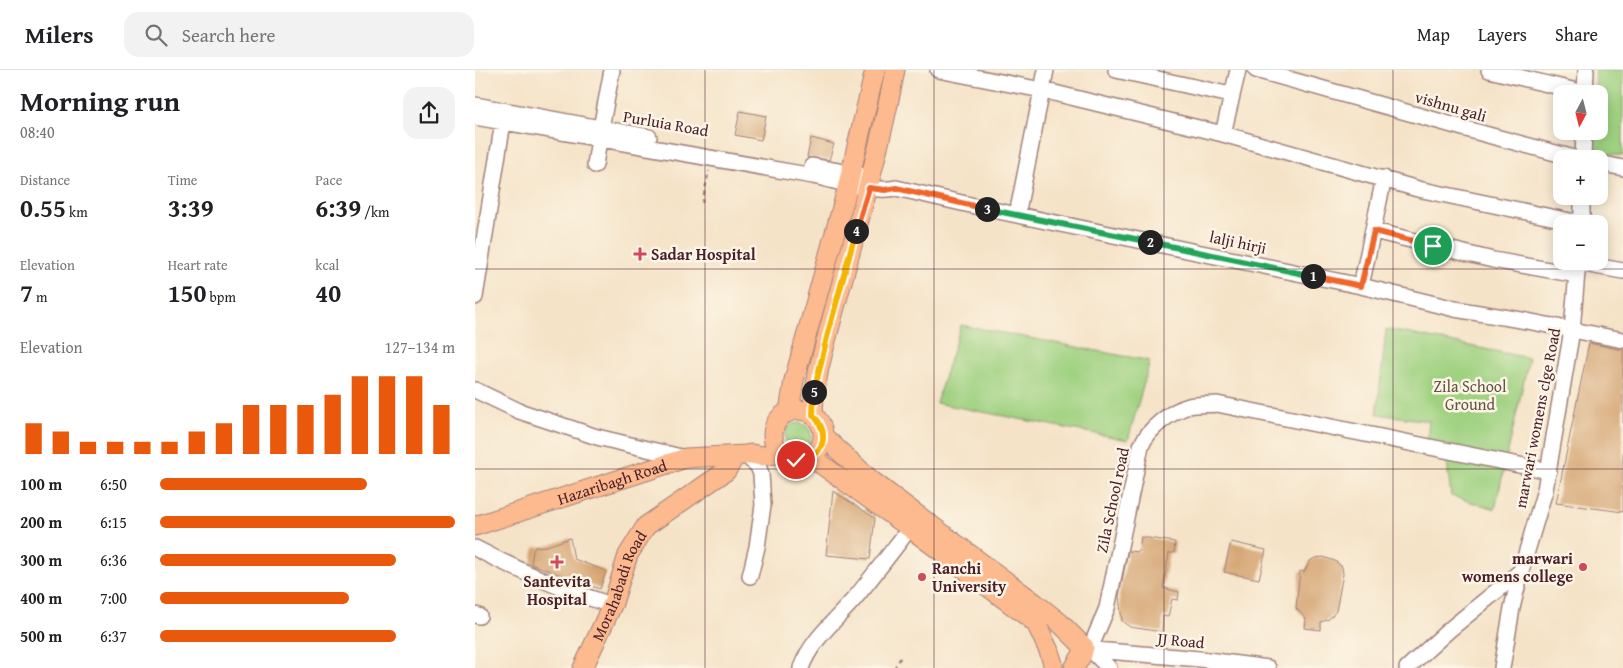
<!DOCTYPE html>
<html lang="en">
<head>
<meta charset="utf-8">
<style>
  body { margin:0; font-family:"Gentium Book Plus",serif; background:#f2f2f2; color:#202124; height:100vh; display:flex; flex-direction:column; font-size:19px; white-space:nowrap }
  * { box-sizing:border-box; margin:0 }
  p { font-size:16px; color:#757577 }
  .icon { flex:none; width:28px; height:28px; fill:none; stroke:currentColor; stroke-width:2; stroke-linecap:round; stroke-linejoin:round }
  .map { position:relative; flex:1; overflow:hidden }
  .sheet { display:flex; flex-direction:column; background:#fff; width:475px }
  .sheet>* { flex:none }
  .needle { width:32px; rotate:187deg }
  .tools { position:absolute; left:1078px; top:15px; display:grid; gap:10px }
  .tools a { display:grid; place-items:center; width:55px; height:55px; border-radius:10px; background:#fff; box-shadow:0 2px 12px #0003; font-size:25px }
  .pin { position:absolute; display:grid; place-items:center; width:42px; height:42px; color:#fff; margin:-21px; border:2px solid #fff; border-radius:50%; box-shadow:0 1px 5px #0007 }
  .km { position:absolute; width:25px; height:25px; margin:-12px; border-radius:50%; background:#222; color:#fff; font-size:14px; line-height:25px; text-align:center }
  .round { display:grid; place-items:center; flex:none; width:52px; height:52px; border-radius:15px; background:#f2f2f2 }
  .summary { display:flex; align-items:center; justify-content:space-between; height:85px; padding:0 20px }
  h1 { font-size:28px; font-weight:600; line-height:38px }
  .figures { display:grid; grid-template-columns:repeat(3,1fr); gap:8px; height:85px; padding:5px 20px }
  .figures div { display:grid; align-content:center }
  .figures b { font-size:25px; font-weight:600 }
  .figures small { font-size:14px; font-weight:400 }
  .figures p { font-size:14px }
  .chart { height:140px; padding:10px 20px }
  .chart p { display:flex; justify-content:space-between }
  .chart svg { width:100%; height:90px; margin-top:5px; stroke:#ea580c; stroke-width:6 }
  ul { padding:0 20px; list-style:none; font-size:16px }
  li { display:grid; grid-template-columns:80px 60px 1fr; align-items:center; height:38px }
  li i { height:12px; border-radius:6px; background:#ea580c }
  header { display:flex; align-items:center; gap:30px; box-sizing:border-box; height:70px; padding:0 25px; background:#fff; border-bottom:1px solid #e0e0e0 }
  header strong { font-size:24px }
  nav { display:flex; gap:28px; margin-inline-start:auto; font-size:18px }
  .search { width:350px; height:45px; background:#f2f2f2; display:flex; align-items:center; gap:12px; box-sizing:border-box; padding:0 18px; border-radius:15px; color:#757577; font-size:19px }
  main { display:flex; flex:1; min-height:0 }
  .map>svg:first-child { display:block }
  .green { fill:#9fd180; stroke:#747856 }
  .building { fill:#d4a370 }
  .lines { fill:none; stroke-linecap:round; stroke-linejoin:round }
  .minor-casing { stroke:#a0817a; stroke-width:18 }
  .major-casing { stroke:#a0817a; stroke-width:21 }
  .path { stroke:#a0817a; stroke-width:2; stroke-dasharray:4 4; stroke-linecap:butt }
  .minor { stroke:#fff; stroke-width:15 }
  .major { stroke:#fcba8e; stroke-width:19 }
  .split-1-casing { stroke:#fff; stroke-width:10 }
  .split-2-casing { stroke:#fff; stroke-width:10 }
  .split-3-casing { stroke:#fff; stroke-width:10 }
  .split-4-casing { stroke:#fff; stroke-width:10 }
  .split-5-casing { stroke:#fff; stroke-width:10 }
  .split-6-casing { stroke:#fff; stroke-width:10 }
  .split-1 { stroke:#f0652b; stroke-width:6 }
  .split-2 { stroke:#22a559; stroke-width:6 }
  .split-3 { stroke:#22a559; stroke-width:6 }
  .split-4 { stroke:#f0652b; stroke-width:6 }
  .split-5 { stroke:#f5b400; stroke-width:6 }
  .split-6 { stroke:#f5b400; stroke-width:6 }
  .grid { fill:none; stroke:#4a1f2b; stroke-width:1; stroke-opacity:0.55 }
  .poi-dot { fill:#d1495b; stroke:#fcf5e5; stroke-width:2 }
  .labels { text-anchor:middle; stroke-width:5; stroke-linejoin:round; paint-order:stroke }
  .street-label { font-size:16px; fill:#4a1f2b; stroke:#fcf5e5 }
  .poi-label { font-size:16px; font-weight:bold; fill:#4a1f2b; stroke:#fcf5e5; text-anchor:start }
  .park-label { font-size:16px; fill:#645444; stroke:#fcf5e5 }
</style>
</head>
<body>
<header>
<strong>Milers</strong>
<div class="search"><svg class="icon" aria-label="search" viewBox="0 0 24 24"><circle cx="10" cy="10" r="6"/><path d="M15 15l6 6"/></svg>Search here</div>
<nav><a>Map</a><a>Layers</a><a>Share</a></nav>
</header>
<main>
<section class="sheet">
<div class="summary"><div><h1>Morning run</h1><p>08:40</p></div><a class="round"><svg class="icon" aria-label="share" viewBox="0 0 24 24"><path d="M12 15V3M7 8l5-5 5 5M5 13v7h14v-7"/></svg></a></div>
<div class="figures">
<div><p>Distance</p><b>0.55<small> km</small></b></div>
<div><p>Time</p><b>3:39</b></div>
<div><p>Pace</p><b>6:39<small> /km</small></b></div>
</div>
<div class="figures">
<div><p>Elevation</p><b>7<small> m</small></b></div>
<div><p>Heart rate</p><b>150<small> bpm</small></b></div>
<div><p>kcal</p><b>40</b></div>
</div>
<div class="chart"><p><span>Elevation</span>127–134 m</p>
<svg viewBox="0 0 160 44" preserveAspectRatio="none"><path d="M5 44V29M15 44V33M25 44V38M35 44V38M45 44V38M55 44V38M65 44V33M75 44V29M85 44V20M95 44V20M105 44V20M115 44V15M125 44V6M135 44V6M145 44V6M155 44V20"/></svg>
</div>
<ul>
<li><b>100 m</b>6:50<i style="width:70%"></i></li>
<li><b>200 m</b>6:15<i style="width:100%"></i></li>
<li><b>300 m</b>6:36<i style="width:80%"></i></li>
<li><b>400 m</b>7:00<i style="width:64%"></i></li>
<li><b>500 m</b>6:37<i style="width:80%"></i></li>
</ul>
</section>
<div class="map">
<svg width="1148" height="598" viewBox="0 0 1148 598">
  <rect width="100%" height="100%" fill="#fcf5e5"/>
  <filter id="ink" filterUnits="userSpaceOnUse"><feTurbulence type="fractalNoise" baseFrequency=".02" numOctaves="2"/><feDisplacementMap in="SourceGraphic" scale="10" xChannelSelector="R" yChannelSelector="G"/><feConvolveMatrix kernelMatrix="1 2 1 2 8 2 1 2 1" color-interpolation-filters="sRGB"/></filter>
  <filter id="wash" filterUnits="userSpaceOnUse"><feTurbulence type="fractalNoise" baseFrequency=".0096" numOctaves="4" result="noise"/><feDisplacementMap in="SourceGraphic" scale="20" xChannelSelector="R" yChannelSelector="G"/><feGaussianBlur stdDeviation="1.12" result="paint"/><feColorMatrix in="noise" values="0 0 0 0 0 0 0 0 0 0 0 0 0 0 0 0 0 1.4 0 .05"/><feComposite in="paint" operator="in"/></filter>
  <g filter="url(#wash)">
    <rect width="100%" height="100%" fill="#f5e3c8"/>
    <!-- green -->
    <path class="green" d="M1121,0H1148V86L1119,82V61H1124V24H1120Z
      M486,255L675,291L653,370L461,333Z
      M911,259L1054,288L1020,439L976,426L972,393L951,380L954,351L902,344Z
      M310 366a13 13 0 1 1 26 0a13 13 0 1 1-26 0Z"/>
    <g id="blocks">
      <!-- building -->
      <path class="building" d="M265,41L291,46L286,70L260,65Z
        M336,68L359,74L354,90L332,87Z
        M1114,273L1148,280V442L1081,433Z
        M358,421L400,448L395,489L351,485Z
        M666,467L700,472L699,483H694L688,518L704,522L703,530L697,529L693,547L688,546L687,562L655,557L647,551L644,526L653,481L664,482Z
        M95,468L99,489L131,501L125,519L56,494L58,481L60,477L72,476Z
        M756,472L791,480L784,509L749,502Z
        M848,487L860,491L867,497L868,504L861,541L854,549L846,552V560L830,558L831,549L821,538L825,501L829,502L835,491L840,488Z"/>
    </g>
  </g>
  <g filter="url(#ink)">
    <use href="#blocks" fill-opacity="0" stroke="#a0817a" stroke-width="1"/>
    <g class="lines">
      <defs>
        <path id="minor" d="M463,0L567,20L748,64L943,119L1095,151H1107
          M641,0L756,25
          M781,0L1013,65L1103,89
          M1014,0L1110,23
          M1110,24L1111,0
          M0,35L174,67
          M0,47L338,106C362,111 398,123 421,118L513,139L886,216L980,239L1052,251L1148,270
          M748,64L763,0
          M1108,89L1109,61
          M1124,93L1148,98
          M120,95L124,69L137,0
          M337,96L385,105
          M542,145L571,0
          M1107,154V126
          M899,161L1018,190L1102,205
          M1103,193L1148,201
          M886,216L909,108
          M0,227L28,52
          M0,320L44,341L122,367L210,388
          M270,385L283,396L286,404L288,435L282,477L275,506
          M0,478C44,501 83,518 130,533H138
          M0,545L4,546
          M609,579L725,589L793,598
          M615,579L632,538L666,376C673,359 696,341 714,336C722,334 733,335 742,334L1074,401
          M615,579L634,598
          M326,598C336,570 361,550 380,528C399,505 417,481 435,458
          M932,598L974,560L1046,501
          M1027,598L1037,538L1046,501L1070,420L1097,260L1103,191"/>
        <g id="major">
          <circle cx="323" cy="365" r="25"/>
          <path d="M314,342L319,310L371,123L400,0"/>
          <path d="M338,345L339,325L344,298C369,198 401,101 420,0"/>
          <path d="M349,367L397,411L560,533L584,552L609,577L607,585L599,598"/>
          <path d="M336,387L435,458L561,553L574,581L578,594V598"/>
          <path id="s1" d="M0,456L211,388L270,385L277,384L286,386L306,383"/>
          <path id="s2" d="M108,598L138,533L153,485L171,456L251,401L260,386"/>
        </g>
      </defs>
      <!-- minor casing -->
      <use href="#minor" class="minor-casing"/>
      <!-- major casing -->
      <use href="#major" class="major-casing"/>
      <!-- path -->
      <path class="path" d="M227,133L234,101
        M419,598L426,587"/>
      <!-- minor -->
      <use href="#minor" class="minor"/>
      <!-- major -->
      <use href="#major" class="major"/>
    </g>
  </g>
  <g class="lines" filter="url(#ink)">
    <defs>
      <path id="split-1" d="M838,206L886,216L899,161L958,176"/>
      <path id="split-2" d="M675,172L838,206"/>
      <path id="split-3" d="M512,139L675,172"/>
      <path id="split-4" d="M381,161L394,118L410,120L421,118L512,139"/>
      <path id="split-5" d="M339,322L353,263L381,161"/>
      <path id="split-6" d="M321,390C348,389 357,364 338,345L339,322"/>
    </defs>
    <!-- split-1 casing -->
    <use href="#split-1" class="split-1-casing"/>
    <!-- split-2 casing -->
    <use href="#split-2" class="split-2-casing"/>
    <!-- split-3 casing -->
    <use href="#split-3" class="split-3-casing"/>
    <!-- split-4 casing -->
    <use href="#split-4" class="split-4-casing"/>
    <!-- split-5 casing -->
    <use href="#split-5" class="split-5-casing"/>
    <!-- split-6 casing -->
    <use href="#split-6" class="split-6-casing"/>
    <!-- split-1 -->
    <use href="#split-1" class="split-1"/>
    <!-- split-2 -->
    <use href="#split-2" class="split-2"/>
    <!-- split-3 -->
    <use href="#split-3" class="split-3"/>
    <!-- split-4 -->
    <use href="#split-4" class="split-4"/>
    <!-- split-5 -->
    <use href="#split-5" class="split-5"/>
    <!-- split-6 -->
    <use href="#split-6" class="split-6"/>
  </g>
  <!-- grid -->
  <path class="grid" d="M230,0V598M459,0V598M689,0V598M918,0V598M0,199H1148M0,399H1148"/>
  <!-- markers -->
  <g class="poi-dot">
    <path d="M162.5 176.5h5v5h5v5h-5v5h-5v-5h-5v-5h5z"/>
    <path d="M79.5 484.5h5v5h5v5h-5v5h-5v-5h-5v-5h5z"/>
    <circle cx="1108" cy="497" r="5"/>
    <circle cx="447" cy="507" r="5"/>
  </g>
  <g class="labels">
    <!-- street labels -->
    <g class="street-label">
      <text transform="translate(976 36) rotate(16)" y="6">vishnu gali</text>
      <text transform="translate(191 53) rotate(10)" y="6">Purluia Road</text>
      <text transform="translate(763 172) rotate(12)" y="6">lalji hirji</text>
      <text transform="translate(1062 348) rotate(-79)" y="6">marwari womens clge Road</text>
      <text dy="6" stroke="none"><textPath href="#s1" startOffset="144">Hazaribagh Road</textPath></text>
      <text transform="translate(637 430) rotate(-78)" y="6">Zila School road</text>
      <text dy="6" stroke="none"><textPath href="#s2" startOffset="90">Morahabadi Road</textPath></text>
      <text transform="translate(706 570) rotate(6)" y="6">JJ Road</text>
    </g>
    <!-- poi labels -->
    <g class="poi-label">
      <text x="176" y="190">Sadar Hospital</text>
      <text x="1098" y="494" text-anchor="end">marwari<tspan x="1098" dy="18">womens college</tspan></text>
      <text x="457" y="504">Ranchi<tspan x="457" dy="18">University</tspan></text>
      <text x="82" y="517" text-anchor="middle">Santevita<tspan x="82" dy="18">Hospital</tspan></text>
    </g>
    <!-- park labels -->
    <g class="park-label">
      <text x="995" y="322">Zila School<tspan x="995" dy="18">Ground</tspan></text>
    </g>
  </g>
</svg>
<div class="tools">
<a><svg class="needle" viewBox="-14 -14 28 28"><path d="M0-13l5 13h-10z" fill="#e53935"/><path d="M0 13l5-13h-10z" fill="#757577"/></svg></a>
<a>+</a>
<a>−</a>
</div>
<div class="pin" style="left:958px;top:176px;background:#1e9e55"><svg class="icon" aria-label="arrive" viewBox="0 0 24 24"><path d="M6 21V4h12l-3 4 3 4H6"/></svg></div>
<div class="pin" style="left:321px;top:390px;background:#d93025"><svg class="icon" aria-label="check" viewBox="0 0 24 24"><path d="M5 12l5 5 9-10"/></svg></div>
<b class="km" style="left:838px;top:206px">1</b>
<b class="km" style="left:675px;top:172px">2</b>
<b class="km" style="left:512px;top:139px">3</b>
<b class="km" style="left:381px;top:161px">4</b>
<b class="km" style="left:339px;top:322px">5</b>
</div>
</main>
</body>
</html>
